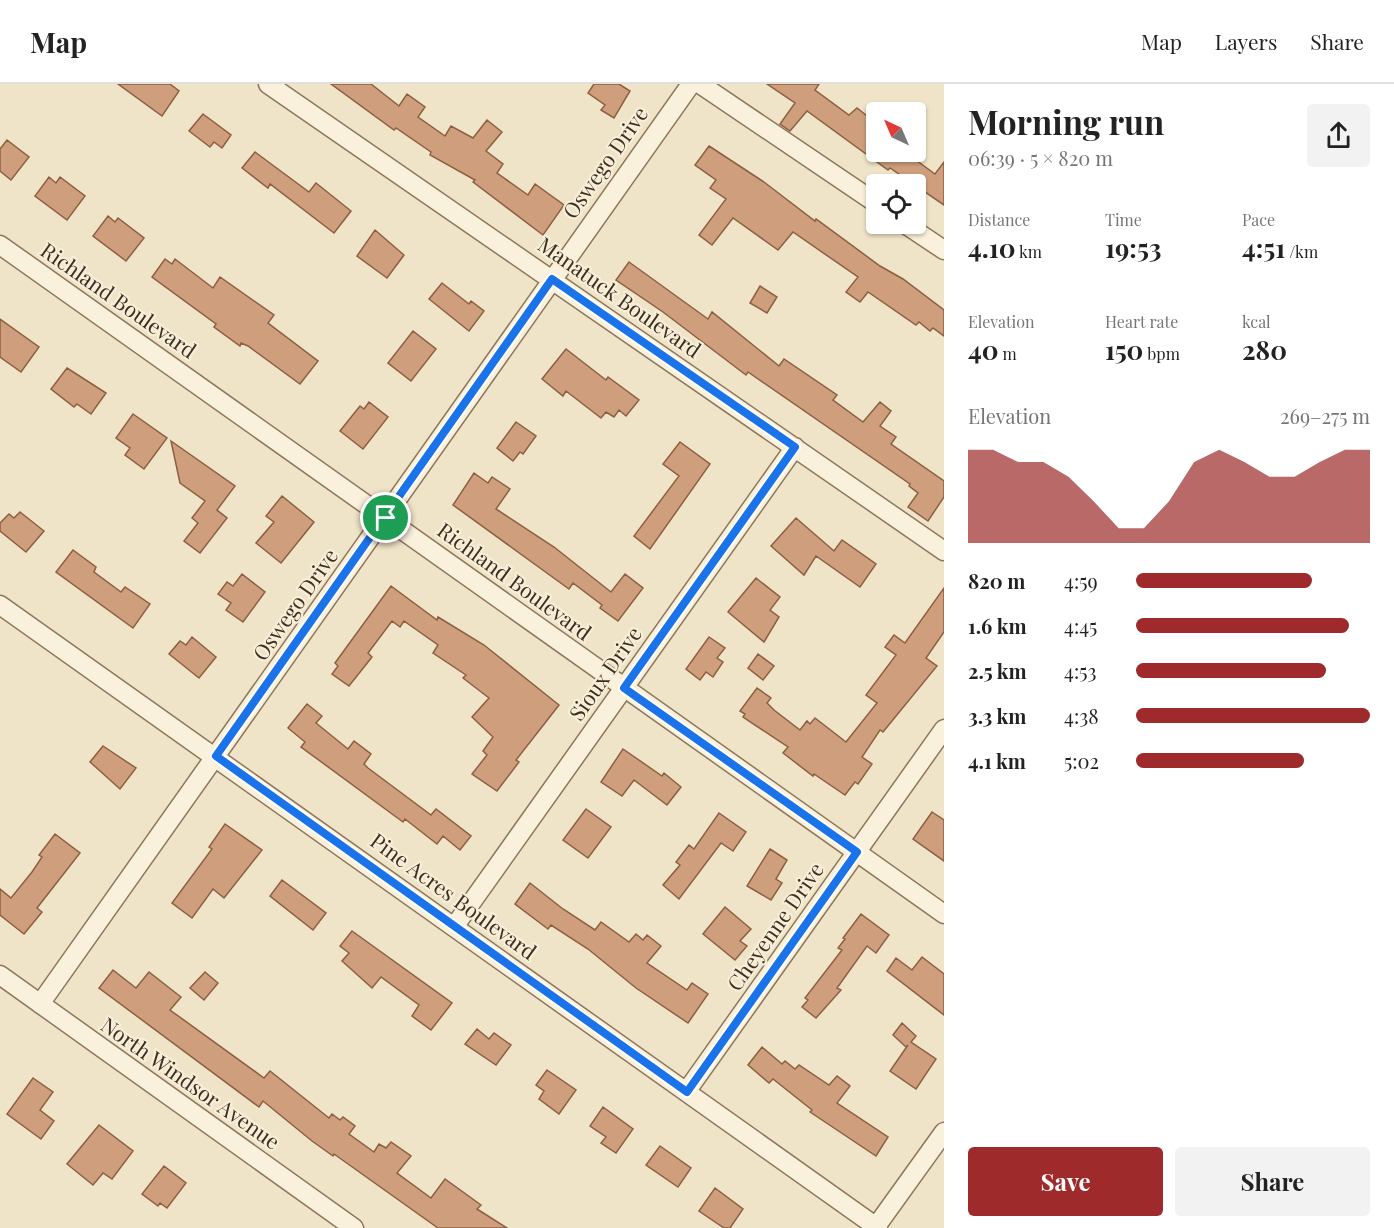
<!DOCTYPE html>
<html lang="en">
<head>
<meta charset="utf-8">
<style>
  body { margin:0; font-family:"Playfair Display",serif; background:#f2f2f2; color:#222; height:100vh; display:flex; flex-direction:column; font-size:22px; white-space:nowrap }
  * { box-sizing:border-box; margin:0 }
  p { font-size:20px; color:#767676 }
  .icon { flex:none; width:33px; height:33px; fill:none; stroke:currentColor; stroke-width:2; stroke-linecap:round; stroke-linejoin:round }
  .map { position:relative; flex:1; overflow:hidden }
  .panel { display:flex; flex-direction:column; background:#fff; width:450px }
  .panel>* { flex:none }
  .needle { width:39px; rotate:316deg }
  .controls { position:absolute; left:866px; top:18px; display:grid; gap:12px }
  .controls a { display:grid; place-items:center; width:60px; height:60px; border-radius:6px; background:#fff; box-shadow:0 2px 4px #0004; font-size:30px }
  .pin { position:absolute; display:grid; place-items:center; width:51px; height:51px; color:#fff; margin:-26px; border:3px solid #fff; border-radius:50%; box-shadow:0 2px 6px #0007 }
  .round { display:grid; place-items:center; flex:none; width:63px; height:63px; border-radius:6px; background:#f2f2f2 }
  .head { display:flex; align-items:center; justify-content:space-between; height:102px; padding:0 24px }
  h1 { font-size:33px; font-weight:700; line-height:45px }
  .stats { display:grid; grid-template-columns:repeat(3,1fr); gap:9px; height:102px; padding:6px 24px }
  .stats div { display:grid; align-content:center }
  .stats b { font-size:26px; font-weight:700 }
  .stats small { font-size:16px; font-weight:400 }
  .stats p { font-size:16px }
  .chart { height:168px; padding:12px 24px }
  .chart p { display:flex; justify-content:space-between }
  .chart svg { width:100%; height:108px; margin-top:6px; fill:#9e2a2b; opacity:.7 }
  .button { display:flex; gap:12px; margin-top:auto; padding:12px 24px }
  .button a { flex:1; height:69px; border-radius:6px; background:#9e2a2b; color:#fff; font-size:24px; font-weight:700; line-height:69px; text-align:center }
  .button a+a { background:#f2f2f2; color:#222 }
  ul { padding:0 24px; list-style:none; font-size:20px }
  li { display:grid; grid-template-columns:96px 72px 1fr; align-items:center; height:45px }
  li i { height:15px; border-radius:8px; background:#9e2a2b }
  header { display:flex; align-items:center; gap:36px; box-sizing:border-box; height:84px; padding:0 30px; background:#fff; border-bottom:2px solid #e0e0e0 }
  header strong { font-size:28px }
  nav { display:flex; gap:33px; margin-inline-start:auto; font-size:21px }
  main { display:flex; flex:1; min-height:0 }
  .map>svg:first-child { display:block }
  .building { fill:#cf9f7d; stroke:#8d5f41; stroke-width:1.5 }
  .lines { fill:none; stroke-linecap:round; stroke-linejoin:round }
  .minor-casing { stroke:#8d765c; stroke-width:21 }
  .minor { stroke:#faf1dc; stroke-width:18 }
  .route-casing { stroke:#fff; stroke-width:12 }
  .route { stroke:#1a73e8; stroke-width:8 }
  .labels { text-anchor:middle; stroke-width:4.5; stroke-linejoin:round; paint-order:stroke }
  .street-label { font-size:21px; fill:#3d2e20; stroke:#f7eed8 }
</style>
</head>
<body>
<header>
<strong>Map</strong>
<nav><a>Map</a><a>Layers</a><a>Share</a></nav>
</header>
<main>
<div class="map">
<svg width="944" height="1144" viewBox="0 0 944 1144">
  <rect width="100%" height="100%" fill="#f0e4c8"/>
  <!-- building -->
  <path class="building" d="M118,0H170L179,7L162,32Z
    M331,0H371L399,22L407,10L425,23L418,33L445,52L451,42L473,54L487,36L502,48L486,67L503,80L497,89L528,111L535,100L564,121L543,151L473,98L475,96L430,71L431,68L396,44L394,46Z
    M594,0H619L630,7L614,34L601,26L605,21L588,9Z
    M767,0H819L815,6L849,31L857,24L876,39V68H905L935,90L944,78V121L890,84L888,86L807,27L790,47L780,40L795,19Z
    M203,30L231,51L222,64L214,58L210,63L189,47Z
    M7,56L29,73L11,96L0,87V65Z
    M709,62L764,98L815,137L816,135L880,182L903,195L944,226V252L933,244L930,247L919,238L916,241L868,208L860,218L846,208L858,193L793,148L778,166L733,134L712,161L699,151L726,115L710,104L716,96L695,81Z
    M255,68L309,108L316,99L351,127L334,149L270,100L268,104L242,84Z
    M49,93L56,99L60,93L85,112L67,136L35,112Z
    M108,132L115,138L118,134L144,154L126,177L93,152Z
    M375,146L404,171L387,194L357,172Z
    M165,175L172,180L175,175L213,204L220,193L274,231L268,239L318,277L300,300L248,262L241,259L240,262L214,243L216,240L152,193Z
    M629,178L708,235L712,228L779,282L784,275L837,311L833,316L863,338L880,318L891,327L880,342L896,353L891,360L944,397V413L928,437L908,423L918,409L909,402L910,400L748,288L746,291L663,228L616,196Z
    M442,199L469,220L471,217L484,227L469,247L429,215Z
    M760,202L777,213L767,229L750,219Z
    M0,235L39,263L21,288L0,273Z
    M413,247L436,265L411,297L388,279Z
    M566,265L606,296L608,293L639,316L626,332L619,326L614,333L606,328L601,334L566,307L563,312L542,295Z
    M67,284L106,309L91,330L77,320L74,323L51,305Z
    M369,318L388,333L363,365L340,347L360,322L364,325Z
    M133,330L167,354L144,385L125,371L130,364L116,354Z
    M516,338L536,352L523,370L520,368L513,377L497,364Z
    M171,357L235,402L217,426L227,434L200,469L184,457L198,439L192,434L205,417L180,399Z
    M680,358L710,380L650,465L634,452L679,392L663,380Z
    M474,389L488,399L492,393L510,405L496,425L554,463L611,508L625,490L643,504L618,537L600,524L602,521L573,499L569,505L453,421Z
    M282,412L314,438L281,479L256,459L274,438L266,432Z
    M20,428L44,447L26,468L0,447V439L9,430L14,434Z
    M796,434L834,467L842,456L876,480L860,503L816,472L804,491L771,462Z
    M73,466L96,483L94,488L121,508L125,503L150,520L133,544L56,488Z
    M242,490L265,508L243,538L226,526L231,519L218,510L227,498L233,502Z
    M756,494L780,513L770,526L779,533L764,558L728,528Z
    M391,502L437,536L438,533L484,561L559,621L516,676L519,678L497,707L472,690L487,671L483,667L493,653L472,633L489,614L463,594L466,591L433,569L438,561L404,537L400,543L392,537L368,569L372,573L349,602L332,590L338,582L335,579Z
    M944,504V548L926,574L937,582L883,648L880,646L862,673L872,680L858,700L855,698L845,711L814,690L813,692L783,669L788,663L743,633L745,630L740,627L757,604L771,614L767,619L774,626L800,646L807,637L810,640L815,634L846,658L877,619L866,611L896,571L885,563L894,551L905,559Z
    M192,553L216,573L199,594L169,570L180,557L186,561Z
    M709,553L725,564L717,574L723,578L713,593L706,588L700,596L686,585Z
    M758,570L774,582L763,596L748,584Z
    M307,620L322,632L316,639L348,665L354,657L371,670L364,680L368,684L431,731L436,725L471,752L460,766L443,752L437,760L405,735L403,738L301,663L305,658L288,644Z
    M103,662L136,684L120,705L90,678Z
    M623,665L662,692L664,689L681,703L667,721L634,696L622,712L601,698Z
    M586,725L611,743L588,774L563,756Z
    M932,728L944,736V777L913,755Z
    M719,729L746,748L733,767L721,759L679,815L663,801L680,781L676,778L689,761L694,765Z
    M225,740L262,766L224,814L213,805L192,834L172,819L212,765L209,763Z
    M55,750L80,769L37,824L42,828L24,850L0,831V805L11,814L32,788L42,773L39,771Z
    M770,765L787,776L776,795L782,799L771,816L747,802Z
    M282,796L326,829L313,846L270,812Z
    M530,799L563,825L595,846L601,838L629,858L636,850L643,856L647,851L661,862L647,879L687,906L692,899L708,910L688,939L636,904L588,865L551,841L548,845L515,820Z
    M725,823L751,845L740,857L747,862L735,876L703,850Z
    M861,830L889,851L876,869L867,862L837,904L841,906L816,934L802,923L808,916L805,914L842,866L838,864L845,855L843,854Z
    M352,847L452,919L431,946L412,932L419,921L381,893L372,904L342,877L349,869L340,862Z
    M922,873L944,890V931L887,887L896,874L912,886Z
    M113,886L136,904L149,888L181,913L170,926L264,994L270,987L329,1034L332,1030L340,1036L343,1033L355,1042L349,1050L374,1068L379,1060L386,1064L391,1058L411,1072L397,1089L431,1114L445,1095L481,1121L477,1125L507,1144H438L334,1070L333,1072L312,1057L263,1017L259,1023L99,904Z
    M205,888L218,899L204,916L190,904Z
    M902,939L916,952L911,958L936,975L916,1005L890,987L908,961L906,963L893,951Z
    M477,945L489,955L494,949L511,961L496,981L465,960Z
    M762,963L782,980L785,977L795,985L799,981L829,1001L837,992L850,1002L837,1019L888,1053L876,1072L810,1028L812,1026L773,995L769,999L748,981Z
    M547,986L576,1006L559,1030L539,1015L544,1007L536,1001Z
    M33,994L53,1008L40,1026L54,1037L41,1055L7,1030Z
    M603,1023L633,1045L616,1069L601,1059L606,1053L590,1042Z
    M99,1041L133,1067L112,1095L103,1089L93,1101L67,1080Z
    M660,1062L691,1084L678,1103L646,1081Z
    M164,1082L186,1099L167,1124L160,1119L158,1122L142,1110Z
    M715,1104L743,1125L730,1144H724L699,1127Z"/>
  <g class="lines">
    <defs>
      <path id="minor" d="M268,0L944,467
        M700,0L876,119
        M905,140L944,166
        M0,161L944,830
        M0,521L878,1144
        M454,843L795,363
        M0,891L354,1144
        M40,920L691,0
        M686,1008L944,645
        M875,1144L944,1048"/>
    </defs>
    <!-- minor casing -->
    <use href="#minor" class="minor-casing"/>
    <!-- minor -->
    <use href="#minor" class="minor"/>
  </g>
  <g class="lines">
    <defs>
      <path id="route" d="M552,195L795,363L624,604L857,768L687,1008L216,672Z"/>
    </defs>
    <!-- route casing -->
    <use href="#route" class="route-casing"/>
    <!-- route -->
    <use href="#route" class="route"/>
  </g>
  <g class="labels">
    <!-- street labels -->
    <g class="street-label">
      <text transform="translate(606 79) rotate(-55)" y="7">Oswego Drive</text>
      <text transform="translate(619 214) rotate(35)" y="7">Manatuck Boulevard</text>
      <text transform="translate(118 217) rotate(35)" y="7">Richland Boulevard</text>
      <text transform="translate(514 498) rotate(36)" y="7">Richland Boulevard</text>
      <text transform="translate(296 521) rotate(-55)" y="7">Oswego Drive</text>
      <text transform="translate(606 590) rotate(-55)" y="7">Sioux Drive</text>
      <text transform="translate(453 813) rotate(36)" y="7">Pine Acres Boulevard</text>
      <text transform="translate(776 843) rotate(-55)" y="7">Cheyenne Drive</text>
      <text transform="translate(190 1000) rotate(35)" y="7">North Windsor Avenue</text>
    </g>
  </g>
</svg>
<div class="controls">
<a><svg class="needle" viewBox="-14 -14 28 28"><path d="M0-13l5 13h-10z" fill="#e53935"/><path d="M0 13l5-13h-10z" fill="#767676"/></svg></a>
<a><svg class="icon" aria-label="locate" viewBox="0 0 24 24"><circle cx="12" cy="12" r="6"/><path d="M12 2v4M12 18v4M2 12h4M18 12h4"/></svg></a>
</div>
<div class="pin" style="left:386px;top:434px;background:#1e9e55"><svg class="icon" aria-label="arrive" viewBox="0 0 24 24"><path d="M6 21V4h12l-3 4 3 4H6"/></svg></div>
</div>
<section class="panel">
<div class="head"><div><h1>Morning run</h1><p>06:39 · 5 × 820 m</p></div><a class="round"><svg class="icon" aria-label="share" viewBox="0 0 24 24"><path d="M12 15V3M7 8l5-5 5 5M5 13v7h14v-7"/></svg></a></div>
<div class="stats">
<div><p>Distance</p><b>4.10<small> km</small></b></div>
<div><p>Time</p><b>19:53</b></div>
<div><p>Pace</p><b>4:51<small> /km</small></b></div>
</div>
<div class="stats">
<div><p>Elevation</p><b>40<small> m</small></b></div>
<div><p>Heart rate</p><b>150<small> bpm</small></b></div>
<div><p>kcal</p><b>280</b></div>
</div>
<div class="chart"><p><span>Elevation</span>269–275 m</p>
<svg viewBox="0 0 160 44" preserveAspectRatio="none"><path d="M0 44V6L10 6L20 11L30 11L40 17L50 27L60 38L70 38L80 27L90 11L100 6L110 11L120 17L130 17L140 11L150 6L160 6V44z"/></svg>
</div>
<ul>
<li><b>820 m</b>4:59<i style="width:75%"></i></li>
<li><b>1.6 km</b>4:45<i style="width:91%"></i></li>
<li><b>2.5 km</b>4:53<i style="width:81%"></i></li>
<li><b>3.3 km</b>4:38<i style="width:100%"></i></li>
<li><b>4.1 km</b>5:02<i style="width:72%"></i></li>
</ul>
<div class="button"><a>Save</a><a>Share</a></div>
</section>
</main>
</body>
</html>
